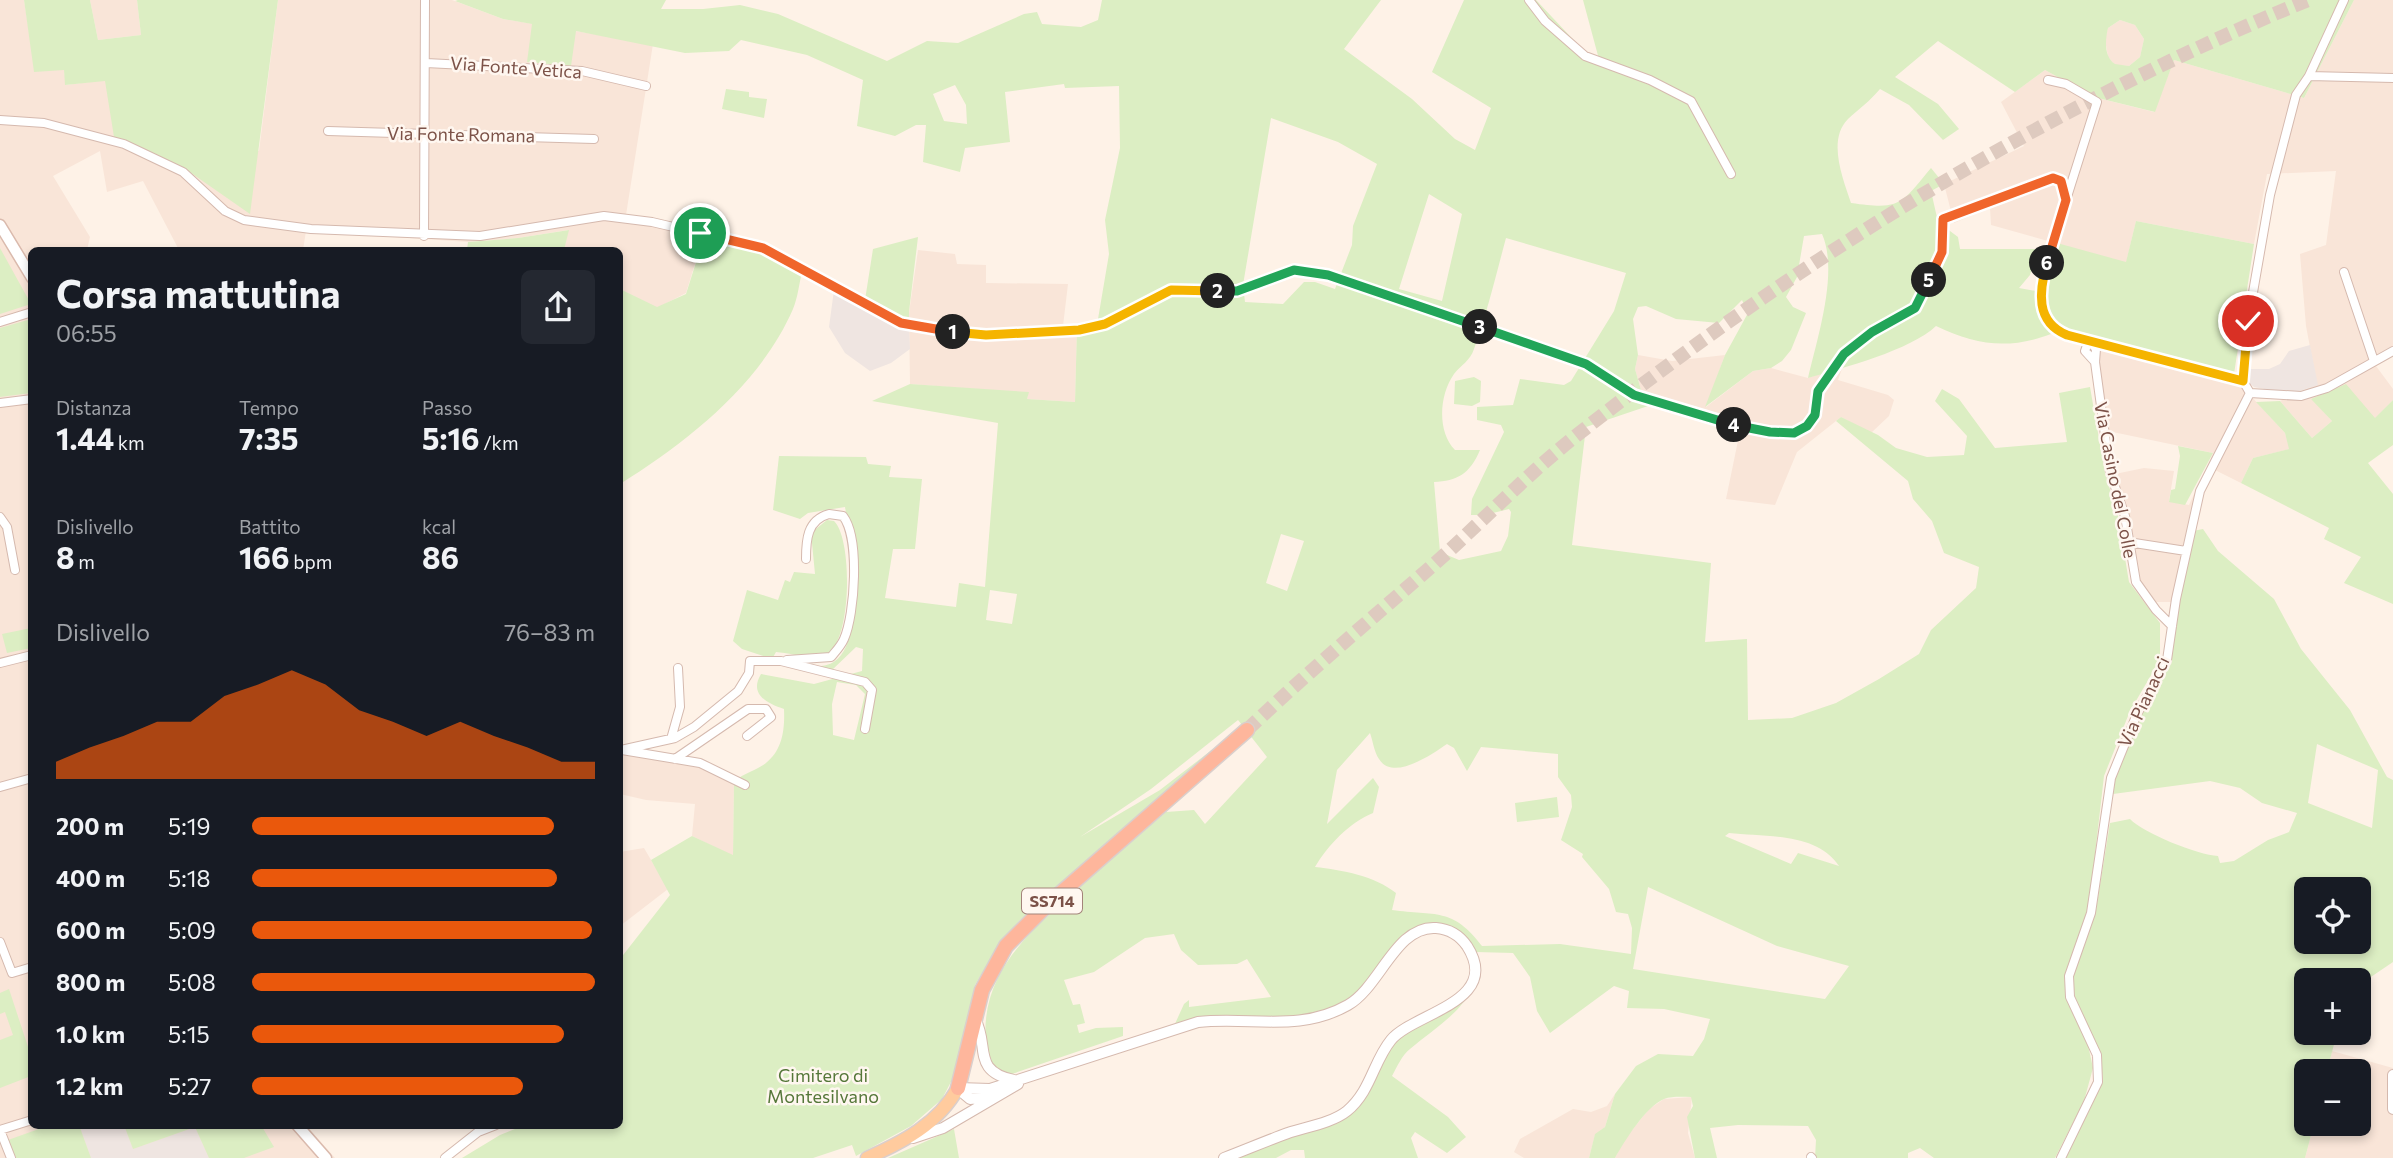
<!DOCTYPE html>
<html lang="it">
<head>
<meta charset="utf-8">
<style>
  body { margin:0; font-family:Commissioner,sans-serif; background:#242831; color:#f1f3f6; height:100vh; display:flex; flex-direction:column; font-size:26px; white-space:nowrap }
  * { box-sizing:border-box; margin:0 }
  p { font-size:23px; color:#9ea1a6 }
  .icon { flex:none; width:38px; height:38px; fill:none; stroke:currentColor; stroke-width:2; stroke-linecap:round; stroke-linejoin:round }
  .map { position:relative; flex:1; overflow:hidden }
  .side { position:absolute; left:28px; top:247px; width:595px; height:882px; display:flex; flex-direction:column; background:#171b24; border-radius:10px; box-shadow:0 4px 10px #0003 }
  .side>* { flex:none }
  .buttons { position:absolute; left:2294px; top:877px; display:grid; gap:14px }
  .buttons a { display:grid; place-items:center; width:77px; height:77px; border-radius:10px; background:#171b24; box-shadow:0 4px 10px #0003; font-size:35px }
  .pin { position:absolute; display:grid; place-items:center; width:60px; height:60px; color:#fff; margin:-30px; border:4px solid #fff; border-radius:50%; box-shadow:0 2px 7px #0007 }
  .km { position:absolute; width:35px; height:35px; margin:-18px; border-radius:50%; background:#222; color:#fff; font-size:19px; line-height:35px; text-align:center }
  .round { display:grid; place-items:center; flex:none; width:74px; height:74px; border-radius:10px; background:#242831 }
  .summary { display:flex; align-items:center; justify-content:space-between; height:119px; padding:0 28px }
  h1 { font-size:38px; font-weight:700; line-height:52px }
  .figures { display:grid; grid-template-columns:repeat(3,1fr); gap:10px; height:119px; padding:7px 28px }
  .figures div { display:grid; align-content:center }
  .figures b { font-size:30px; font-weight:700 }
  .figures small { font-size:19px; font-weight:400 }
  .figures p { font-size:19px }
  .chart { height:196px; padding:14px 28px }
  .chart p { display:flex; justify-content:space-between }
  .chart svg { width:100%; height:126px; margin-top:7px; fill:#ea580c; opacity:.7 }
  ul { padding:0 28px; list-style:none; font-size:23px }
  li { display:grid; grid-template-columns:112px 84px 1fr; align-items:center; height:52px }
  li i { height:18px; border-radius:9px; background:#ea580c }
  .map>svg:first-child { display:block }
  .residential { fill:#f9e5d8 }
  .industrial { fill:#efe5e1 }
  .green { fill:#dceec3; fill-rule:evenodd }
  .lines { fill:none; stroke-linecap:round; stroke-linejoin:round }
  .trunk-tunnel { stroke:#decabf; stroke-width:14; stroke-dasharray:14 7; stroke-linecap:butt }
  .minor-casing { stroke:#d5b9ae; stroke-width:10 }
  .tertiary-casing { stroke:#d5b9ae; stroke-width:12 }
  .secondary-casing { stroke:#dabaad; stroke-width:13 }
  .primary-casing { stroke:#dacfcc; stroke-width:15 }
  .trunk-casing { stroke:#dacfcc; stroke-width:17 }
  .minor { stroke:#fff; stroke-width:8 }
  .tertiary { stroke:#fff; stroke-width:10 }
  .secondary { stroke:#fff; stroke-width:10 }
  .primary { stroke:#ffcb9e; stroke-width:12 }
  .trunk { stroke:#feb69c; stroke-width:14 }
  .split-1-casing { stroke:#fff; stroke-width:14 }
  .split-2-casing { stroke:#fff; stroke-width:14 }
  .split-3-casing { stroke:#fff; stroke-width:14 }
  .split-4-casing { stroke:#fff; stroke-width:14 }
  .split-5-casing { stroke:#fff; stroke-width:14 }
  .split-6-casing { stroke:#fff; stroke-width:14 }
  .split-7-casing { stroke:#fff; stroke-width:14 }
  .split-1 { stroke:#f0652b; stroke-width:9 }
  .split-2 { stroke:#f5b400; stroke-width:9 }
  .split-3 { stroke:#22a559; stroke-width:9 }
  .split-4 { stroke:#22a559; stroke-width:9 }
  .split-5 { stroke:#22a559; stroke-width:9 }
  .split-6 { stroke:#f0652b; stroke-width:9 }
  .split-7 { stroke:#f5b400; stroke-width:9 }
  .labels { text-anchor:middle; stroke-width:5; stroke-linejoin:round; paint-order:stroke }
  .shield { fill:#fff7f0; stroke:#a3847a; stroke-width:2 }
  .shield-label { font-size:16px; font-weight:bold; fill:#7c5248 }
  .street-label { font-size:18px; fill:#7c5248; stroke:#fff7f0 }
  .park-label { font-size:18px; fill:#557739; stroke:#fff7f0 }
</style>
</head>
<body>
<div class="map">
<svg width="2393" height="1158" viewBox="0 0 2393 1158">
  <rect width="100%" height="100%" fill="#fef2e7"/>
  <!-- residential -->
  <path class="residential" d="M0,0H24L35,71L64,69L66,85L105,80L259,151L278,0H452L503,19L653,44L626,215L706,228L686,293L657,308L620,289V250H564L568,230L518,238L468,242L306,231L303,250H179L143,181L107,192L100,151L53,176L90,237L87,250H32V1125H306L335,1158H0Z
    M90,0H137L141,35L98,40Z
    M2354,0H2393V356L2376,366L2393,389V400L2375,419L2312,399L2332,421L2312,438L2280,401L2317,384L2306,326L2300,254L2326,245L2336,171L2267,174L2254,244L2136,221L2126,263L1991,225L1990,208L1954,223L1944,184L2024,146L2001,102L2045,70L2094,97L2154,112L2174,60L2304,98Z
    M2120,20L2135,25L2144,39L2140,57L2129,66L2115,65L2108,57L2105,39L2108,28Z
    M918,250L955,254L957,264L986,265V283L1068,284L1063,326L1077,327L1075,402L1027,399L1028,393L910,384L909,313Z
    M2102,346L2237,381L2285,433L2290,449L2253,458L2241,483L2215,470L2203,493L2180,602H2155L2138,579L2128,513L2115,474L2144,468L2174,471L2169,501L2189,505L2213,453L2108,431L2098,363L2099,348Z
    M1638,355L1672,361L1725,355L1706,407L1753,371L1771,368L1808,378L1843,366L1838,380L1888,395L1894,400L1889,416L1871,433L1841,417L1797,452L1775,505L1726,499L1740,431L1651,405L1641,390L1635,369Z
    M620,750L697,764L734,782L733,856L692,836L695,804L646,800L620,794Z
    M644,848L668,889L620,926V852Z
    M2332,1051L2393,1068V1158H2305L2314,1124H2359V1071H2327Z
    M1615,1094L1605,1127L1595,1135L1589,1158H1524L1514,1152L1520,1139L1573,1109L1591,1112L1607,1106Z
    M1692,1097L1688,1133L1695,1158H1615L1624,1140L1649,1109L1664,1099Z"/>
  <!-- industrial -->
  <path class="industrial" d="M834,290L909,327L910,349L891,363L870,371L845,353L829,327Z
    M2310,345L2318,385L2297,392L2275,391L2254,387L2248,382L2246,369H2269L2280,364L2289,351Z
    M79,1125H124L133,1149L195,1127L209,1158H91Z"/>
  <!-- green -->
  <path class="green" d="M24,0H90L98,40L141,35L137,0H278L250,214L184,168L114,137L105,81L65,85L64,70L34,72Z
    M458,0H666L661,9H703L740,5L778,14L887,61L927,41L958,43L1024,14L1037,12L1042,24L1081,27L1098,20L1102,0H1381L1344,49L1412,99L1455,139L1475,150L1491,108L1432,72L1464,0H1536L1583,50L1600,63L1583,0H2354L2304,98L2174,60L2155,112L2094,97L2045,70L2015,92L1938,41L1895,77L1938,104L1959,129L1943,140L1909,105L1880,89C1870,101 1859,109 1848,119C1827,140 1843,179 1851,203C1901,210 1900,205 1931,168L1944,184L1931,191L1938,222L1958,237L1960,249H2037L2030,275L2019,288L2036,291L2041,321L2051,334C2008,350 1976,345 1936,326C1911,350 1843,368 1808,378C1817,339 1839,272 1822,234L1804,236L1797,277L1786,297L1793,307L1806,313L1791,350L1782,361L1771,368L1753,371L1705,407L1725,355L1748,313L1742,300L1719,323L1676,319L1646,306L1638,307L1633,319L1638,355L1635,369L1641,390L1651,405L1586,427L1572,545L1711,563L1705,642L1747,639L1748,720L1792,718L1836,703L1879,679L1919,654L1931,630L1976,588L1979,567L1944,553L1932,521L1913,499L1908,481L1836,421L1841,417L1878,435L1896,448L1927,457L1964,455L1967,436L1935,401L1942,389L1959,399L1995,448L2067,442L2059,393L2090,387L2105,473L2118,516L2129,582L2160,623V660L2130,711L2104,776L2088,915L2065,983L2069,1003L2088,1045L2093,1068L2084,1101L2055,1158H1934L1920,1148L1908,1153V1158H1815L1816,1140L1808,1126L1738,1125L1710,1128L1717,1158H1695L1687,1117L1693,1106L1691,1097C1683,1097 1672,1096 1664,1099C1646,1106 1624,1142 1615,1158H1589L1595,1134L1605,1127L1615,1094L1636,1066L1658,1054L1693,1056L1704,1039L1710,1019L1664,1009L1627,1008L1629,991L1614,986L1550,1033L1537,1011L1530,977L1513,953L1476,952C1484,1001 1443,1021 1410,1049C1402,1055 1397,1067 1392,1076L1448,1117L1466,1137L1447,1153L1415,1132L1411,1138L1418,1158H1305L1304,1150H1291L1276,1158H1230L1346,1115L1391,1043L1407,1030L1453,1006L1474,971L1475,952L1468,943L1443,925C1387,922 1391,968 1356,994C1306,1030 1232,1022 1174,1026L1184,1004L1189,1000V1007L1271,997L1247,959L1237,964L1198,965L1181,950L1174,934L1145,938L1094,972L1064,980L1073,1005L1080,1004L1085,1023L1077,1025L1079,1033L1096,1028L1123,1027V1036L1006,1076L989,1064C971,982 1022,938 1078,889C1107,863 1137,837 1166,812L1194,810L1205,824L1267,757L1238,720L1151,789L1080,837L1160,790L1240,728L1020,920L999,944L975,985L954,1076L942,1099L911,1126L856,1156L852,1145L813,1158H462L500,1135L525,1125H620V959L670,895L651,860L692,836L733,855L734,782C741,775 749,773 758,768C782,756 785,732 784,709C766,703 749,694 761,674L814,684L862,671L863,649L856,647L831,671L809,666C818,666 827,667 835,661C860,644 858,565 855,537C853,526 846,517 845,507L808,513L800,519L773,510L779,456L866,457L868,464L891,466L889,477L922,479L915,549H893L885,598L956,607L959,583L985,587L998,423L872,401L910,384L1029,392L1027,399L1075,402L1077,327L1098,319L1109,254L1105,220L1120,148L1119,86L1065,88L1064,84L1005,92L1010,142L965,148L960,172L923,162L926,125H916L895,136L857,126L863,80L807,55L741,40L729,51L685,53L576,31L571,66L527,62L532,24L503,19L455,1ZM2120,20L2135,25L2144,39L2140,57L2129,66L2115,64C2104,57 2105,41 2108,28ZM955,85L966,105L967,124L944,121L933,94ZM1271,118L1338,142L1377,164L1353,226L1352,245L1335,289L1315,282H1304L1283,304L1245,302L1243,285ZM1429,194L1462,214L1442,301L1399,289ZM1506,238L1626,273L1614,311L1571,381L1564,385L1520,379L1513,405L1477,407V420L1501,425L1504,432L1472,499L1471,515H1485L1509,509L1511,512L1508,536L1501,551L1459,560L1440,552L1434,482C1457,481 1470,474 1480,450H1455C1437,432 1439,395 1454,374C1461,365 1470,361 1474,349C1487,313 1496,275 1506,238ZM1281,534L1304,541L1287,591L1266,583ZM990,590L1017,594L1012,624L986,620ZM837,682L856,685L865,694L854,740L833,735L832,704ZM1370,733C1373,741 1374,752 1379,759C1393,782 1432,754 1447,744L1454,748L1467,771L1481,747L1558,754V777L1571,795L1572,807L1561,840L1583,854L1582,857L1609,889L1616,912L1628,914L1632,928L1631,954L1560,944L1482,946C1453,907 1435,916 1392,910L1396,893C1375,876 1342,870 1315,867C1328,845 1349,823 1373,813L1379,787L1373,778L1327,824L1337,770ZM1729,833C1764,837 1817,832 1839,866L1798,853L1791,864L1725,836ZM1648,887L1777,946L1849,966L1825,999L1633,969Z
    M726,89L749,92V97L767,99L764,118L722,109Z
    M2136,221L2254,244L2234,374L2066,331C2031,313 2048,273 2057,243L2126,262Z
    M569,230L564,250H467L468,242L518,238Z
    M704,237L762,251L802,272C799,284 798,297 793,309C760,385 688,441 620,484V289L657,307L686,294Z
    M918,237L909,312V320L865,300L873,249Z
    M0,248L31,304L0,314Z
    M31,319V393L0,397V328Z
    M1474,377L1481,381L1480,402L1472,406L1454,404L1455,381Z
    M2346,384L2375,418L2393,400V445L2368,463L2393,494V604L2344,583L2361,557L2324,539L2329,528L2241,483L2253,458L2289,449L2285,433L2256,402L2280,401L2312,438L2332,421L2311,399Z
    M2178,446L2213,453L2185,505L2169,502L2171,490L2175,489L2180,456Z
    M827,520L834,521C853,539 852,643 826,655C813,660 790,653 776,652L772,659L742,649L733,641L747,590L778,600L785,580L790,582L794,572L815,574L811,533Z
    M2203,529L2218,551L2274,599L2301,649L2350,710L2387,777L2393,780V962L2359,985V980H2306V1032L2337,1033L2327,1071H2306V1124H2314L2305,1158H2065L2103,1081L2100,1053L2075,997L2072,979L2096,910L2110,823L2130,819C2143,833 2198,855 2218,856L2220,863L2234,861L2268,840L2289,832L2297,813L2262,803L2240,788L2210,781L2113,794L2115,777L2140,714L2169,660L2193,531ZM2317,744L2378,770L2372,828L2308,803ZM2306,889H2359V942H2306Z
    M31,628V648L7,653L2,634Z
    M1557,797L1559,817L1517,822L1515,803Z
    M9,989L31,1056V1076L0,1088V1040L13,1035L5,1012L0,1014V993Z
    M50,1125H79L91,1158H16L8,1140Z
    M124,1125H261L274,1147L244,1158H209L195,1127L133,1149Z
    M954,1129L959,1158H888Z"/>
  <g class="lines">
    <!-- trunk-tunnel -->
    <path class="trunk-tunnel" d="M1247,730C1307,673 1370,620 1432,566C1481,523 1526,475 1577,435C1801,258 2044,108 2308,0"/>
    <defs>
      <path id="minor" d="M1529,0L1545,21L1585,56L1650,80L1691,101L1731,174
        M426,63L582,71L646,86
        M2309,76L2393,78
        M2048,80L2066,84L2097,102L2066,200
        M0,120L44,123L124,144L183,172L225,211L244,220L311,229L480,236L604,216L652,222L763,248L901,323L942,331L986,335L1079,330L1105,324L1171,291H1237L1294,270L1328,275L1586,364L1634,395L1747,428L1793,433L1807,426L1815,415L1818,391L1844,353L1872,332L1915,308L1942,252L1943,219L2053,178L2061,181C2063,188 2066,196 2065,203C2060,242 2012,312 2067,335L2243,381L2250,393
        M328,131L594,139
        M424,236L425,0
        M2344,272L2374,361
        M0,322L32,312
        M2089,340L2096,349L2095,362L2110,472L2125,516L2136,582L2156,610L2172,626
        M2089,340L2085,351L2095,362
        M2243,381L2248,321L2270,195L2296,95L2309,76L2344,0
        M2250,393L2301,396L2327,388L2393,351
        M0,403L32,399
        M0,517L7,527L15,570
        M2128,542L2186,551
        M787,660L831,657C836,651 841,646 844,639C855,614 860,538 843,516L829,514C807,520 806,540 806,559
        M0,663L32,655
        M671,739L680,707L678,668
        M621,750L675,738L694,727L738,691L749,673L750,661H781L865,682L872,690L865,729
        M622,750L700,763L745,785
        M675,759L748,709H766L771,717L747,736
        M0,787L32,778
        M0,942L12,973L32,967
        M0,1130L32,1120
        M0,1130L11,1158
        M1811,1157L1812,1158
        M445,1158L478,1132L496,1125
        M2061,1158L2098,1082L2097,1055L2070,997L2069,976L2091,913L2111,778L2137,714L2167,660L2176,599L2200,491L2250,393"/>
      <path id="tertiary" d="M975,1019C990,1046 971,1071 1014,1080
        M2393,1075V1109
        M958,1088L990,1089L1198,1022C1250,1016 1299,1033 1348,1005C1380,987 1396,925 1436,928C1449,929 1460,936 1467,946C1503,1002 1413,1013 1391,1040C1373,1062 1371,1091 1347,1111C1332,1123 1306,1127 1288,1133C1266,1141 1245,1150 1224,1158
        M958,1089L970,1099L988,1097
        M913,1138L943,1128L1018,1084"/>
      <path id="secondary" d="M0,225L32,278
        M297,1125L326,1158"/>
      <path id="primary" d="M867,1158C903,1142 938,1124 958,1088"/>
      <path id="trunk" d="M958,1088L982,990L1006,946L1045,907L1247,730"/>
    </defs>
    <!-- minor casing -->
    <use href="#minor" class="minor-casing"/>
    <!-- tertiary casing -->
    <use href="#tertiary" class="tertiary-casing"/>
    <!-- secondary casing -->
    <use href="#secondary" class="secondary-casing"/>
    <!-- primary casing -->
    <use href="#primary" class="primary-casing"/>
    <!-- trunk casing -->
    <use href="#trunk" class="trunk-casing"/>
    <!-- minor -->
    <use href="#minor" class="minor"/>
    <!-- tertiary -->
    <use href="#tertiary" class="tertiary"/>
    <!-- secondary -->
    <use href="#secondary" class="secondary"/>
    <!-- primary -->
    <use href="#primary" class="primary"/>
    <!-- trunk -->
    <use href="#trunk" class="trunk"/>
  </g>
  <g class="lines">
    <defs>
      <path id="split-1" d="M700,233L763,248L901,323L953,332"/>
      <path id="split-2" d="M953,332L986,335L1079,330L1105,324L1171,290L1218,291"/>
      <path id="split-3" d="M1218,291H1237L1294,270L1328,275L1480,327"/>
      <path id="split-4" d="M1480,327L1586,364L1634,395L1734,425"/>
      <path id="split-5" d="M1734,425L1770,432L1794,433L1807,426L1815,415L1818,391L1844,354L1872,332L1915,308L1929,280"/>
      <path id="split-6" d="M1929,280L1942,252L1943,219L2053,178L2061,181L2066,200L2047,263"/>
      <path id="split-7" d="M2047,263C2039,291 2035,322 2067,335L2243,381L2248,321"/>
    </defs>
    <!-- split-1 casing -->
    <use href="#split-1" class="split-1-casing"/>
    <!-- split-2 casing -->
    <use href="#split-2" class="split-2-casing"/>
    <!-- split-3 casing -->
    <use href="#split-3" class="split-3-casing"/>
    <!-- split-4 casing -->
    <use href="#split-4" class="split-4-casing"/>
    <!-- split-5 casing -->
    <use href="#split-5" class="split-5-casing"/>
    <!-- split-6 casing -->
    <use href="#split-6" class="split-6-casing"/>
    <!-- split-7 casing -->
    <use href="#split-7" class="split-7-casing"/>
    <!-- split-1 -->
    <use href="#split-1" class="split-1"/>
    <!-- split-2 -->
    <use href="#split-2" class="split-2"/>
    <!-- split-3 -->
    <use href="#split-3" class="split-3"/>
    <!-- split-4 -->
    <use href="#split-4" class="split-4"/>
    <!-- split-5 -->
    <use href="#split-5" class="split-5"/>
    <!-- split-6 -->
    <use href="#split-6" class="split-6"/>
    <!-- split-7 -->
    <use href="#split-7" class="split-7"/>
  </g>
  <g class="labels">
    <!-- shield labels -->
    <rect class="shield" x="1022" y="888.5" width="60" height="25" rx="5"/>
    <g class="shield-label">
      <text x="1052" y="907">SS714</text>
    </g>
    <!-- street labels -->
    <g class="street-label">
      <text transform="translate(516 68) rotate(4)" y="6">Via Fonte Vetica</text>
      <text transform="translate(461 135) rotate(1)" y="6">Via Fonte Romana</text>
      <text transform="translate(2115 480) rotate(79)" y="6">Via Casino del Colle</text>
      <text transform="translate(2144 702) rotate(-65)" y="6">Via Pianacci</text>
    </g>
    <!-- park labels -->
    <g class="park-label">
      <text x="823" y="1082">Cimitero di<tspan x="823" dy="21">Montesilvano</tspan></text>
    </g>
  </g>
</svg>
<div class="buttons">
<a><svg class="icon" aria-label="locate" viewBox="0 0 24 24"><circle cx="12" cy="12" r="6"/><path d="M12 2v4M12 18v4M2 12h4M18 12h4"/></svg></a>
<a>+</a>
<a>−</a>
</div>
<div class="pin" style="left:700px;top:233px;background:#1e9e55"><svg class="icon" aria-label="arrive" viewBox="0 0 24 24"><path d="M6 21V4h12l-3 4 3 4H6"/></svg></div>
<div class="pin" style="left:2248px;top:321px;background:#d93025"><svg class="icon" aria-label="check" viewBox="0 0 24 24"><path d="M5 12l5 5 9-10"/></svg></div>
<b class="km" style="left:953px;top:332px">1</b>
<b class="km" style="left:1218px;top:291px">2</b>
<b class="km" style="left:1480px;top:327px">3</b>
<b class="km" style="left:1734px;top:425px">4</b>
<b class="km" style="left:1929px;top:280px">5</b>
<b class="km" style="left:2047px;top:263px">6</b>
<section class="side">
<div class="summary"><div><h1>Corsa mattutina</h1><p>06:55</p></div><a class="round"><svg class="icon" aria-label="share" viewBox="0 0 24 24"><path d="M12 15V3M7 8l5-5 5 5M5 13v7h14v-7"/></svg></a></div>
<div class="figures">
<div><p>Distanza</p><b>1.44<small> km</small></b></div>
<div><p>Tempo</p><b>7:35</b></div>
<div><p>Passo</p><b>5:16<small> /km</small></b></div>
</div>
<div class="figures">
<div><p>Dislivello</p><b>8<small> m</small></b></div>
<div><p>Battito</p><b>166<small> bpm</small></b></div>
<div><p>kcal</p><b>86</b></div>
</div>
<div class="chart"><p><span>Dislivello</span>76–83 m</p>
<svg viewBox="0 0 160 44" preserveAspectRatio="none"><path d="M0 44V38L10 33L20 29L30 24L40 24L50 15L60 11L70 6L80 11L90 20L100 24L110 29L120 24L130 29L140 33L150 38L160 38V44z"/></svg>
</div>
<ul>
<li><b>200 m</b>5:19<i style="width:88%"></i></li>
<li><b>400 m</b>5:18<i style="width:89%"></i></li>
<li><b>600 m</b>5:09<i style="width:99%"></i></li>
<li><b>800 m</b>5:08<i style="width:100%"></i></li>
<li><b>1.0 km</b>5:15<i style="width:91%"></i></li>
<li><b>1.2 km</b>5:27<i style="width:79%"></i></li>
</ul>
</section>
</div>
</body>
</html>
